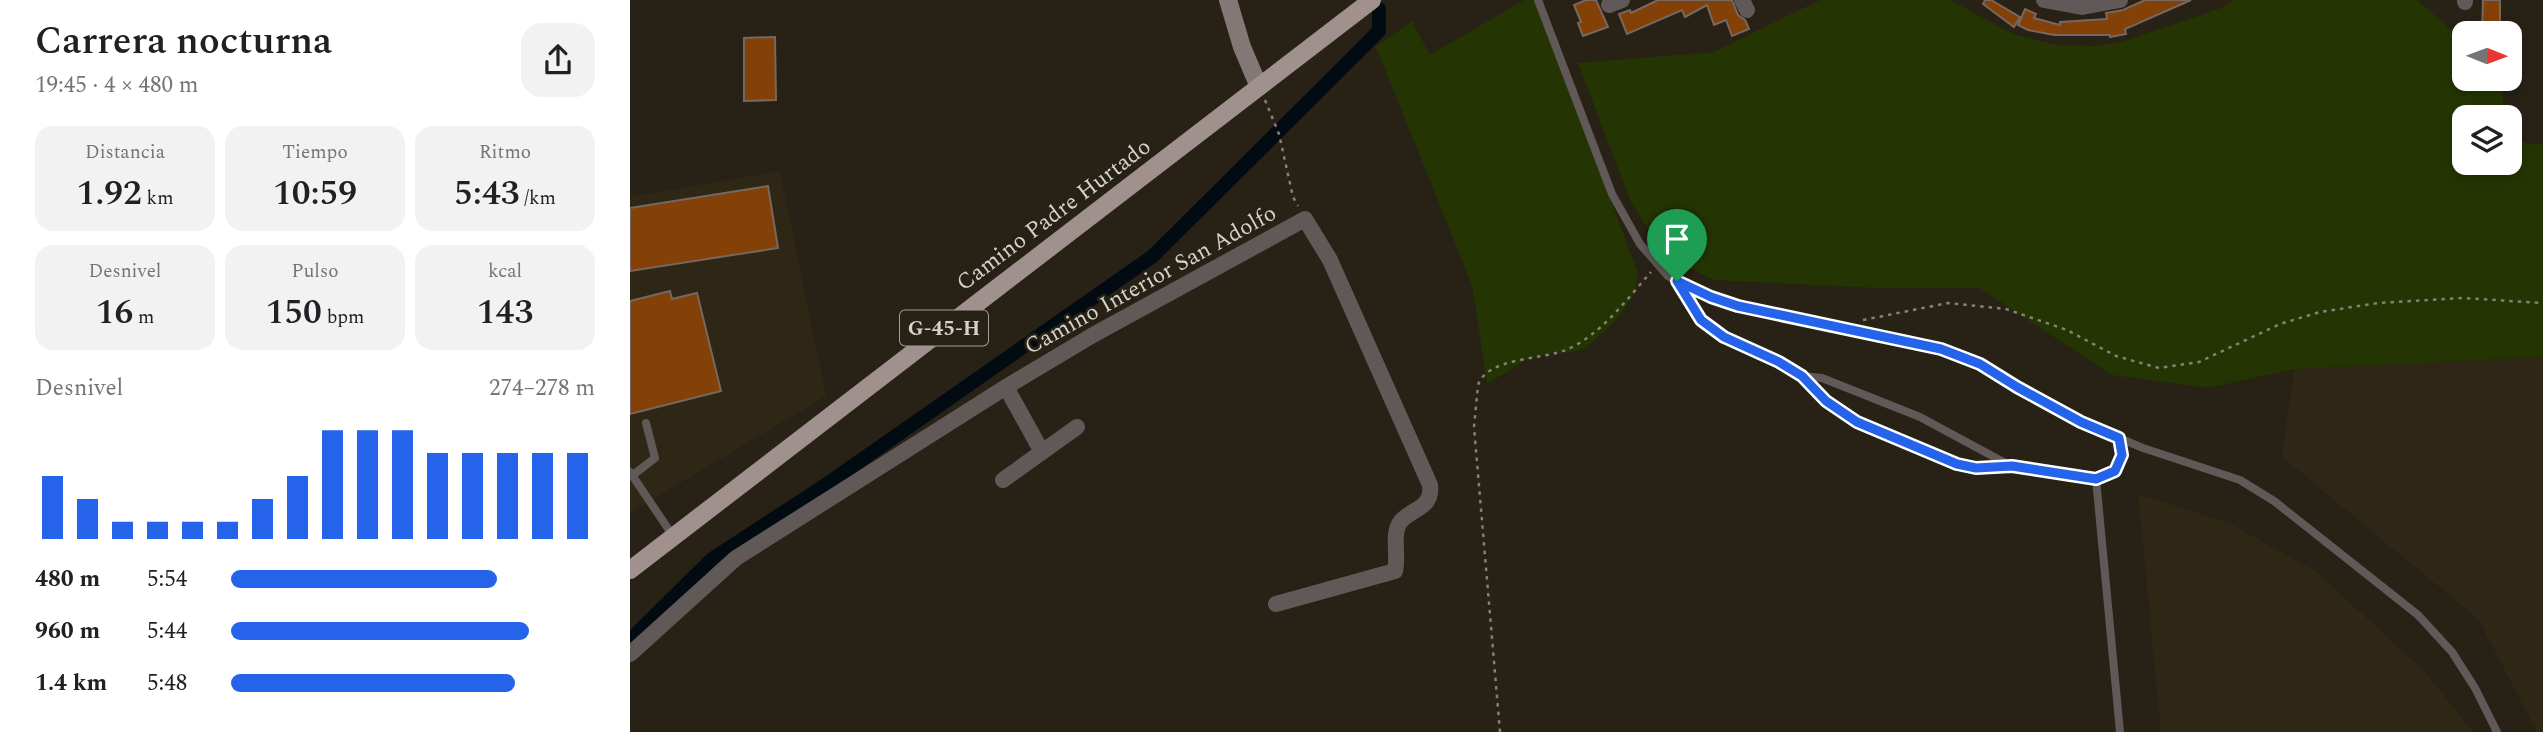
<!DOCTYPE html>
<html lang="es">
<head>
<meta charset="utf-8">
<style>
  body { margin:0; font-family:Spectral,serif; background:#f2f2f2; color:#202124; height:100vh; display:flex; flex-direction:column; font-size:26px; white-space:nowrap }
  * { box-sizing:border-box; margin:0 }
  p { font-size:23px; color:#757577 }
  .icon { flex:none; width:38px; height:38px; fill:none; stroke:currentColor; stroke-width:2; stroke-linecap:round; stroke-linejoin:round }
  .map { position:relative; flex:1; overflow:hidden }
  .side { display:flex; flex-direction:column; background:#fff; width:630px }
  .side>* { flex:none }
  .needle { width:46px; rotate:91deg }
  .tools { position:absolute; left:1822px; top:21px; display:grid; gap:14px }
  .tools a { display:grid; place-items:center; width:70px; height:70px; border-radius:14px; background:#fff; box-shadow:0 4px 10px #0003; font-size:35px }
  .pin { position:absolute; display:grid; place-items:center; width:60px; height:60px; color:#fff; margin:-72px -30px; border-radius:50% 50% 50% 0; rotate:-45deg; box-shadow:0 0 7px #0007 }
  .pin .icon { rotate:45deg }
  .round { display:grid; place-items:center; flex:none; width:74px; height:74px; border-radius:21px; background:#f2f2f2 }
  .overview { display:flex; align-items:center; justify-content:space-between; height:119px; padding:0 35px }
  h1 { font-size:38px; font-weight:600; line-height:52px }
  .metrics { display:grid; grid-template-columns:repeat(3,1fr); gap:10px; height:119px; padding:7px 35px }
  .metrics div { display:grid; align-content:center; border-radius:18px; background:#f2f2f2; text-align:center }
  .metrics b { font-size:35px; font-weight:600 }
  .metrics small { font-size:19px; font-weight:400 }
  .metrics p { font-size:19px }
  .chart { height:196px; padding:14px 35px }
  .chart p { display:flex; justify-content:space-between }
  .chart svg { width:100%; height:126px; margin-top:7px; stroke:#2563eb; stroke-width:6 }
  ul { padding:0 35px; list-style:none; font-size:23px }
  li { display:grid; grid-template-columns:112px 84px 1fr; align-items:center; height:52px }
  li i { height:18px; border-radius:9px; background:#2563eb }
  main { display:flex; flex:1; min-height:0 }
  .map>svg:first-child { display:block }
  .built { fill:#2f2715 }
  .green { fill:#243503 }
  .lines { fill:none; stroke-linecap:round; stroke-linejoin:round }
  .canal { stroke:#020b11; stroke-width:14 }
  .building { fill:#834007; stroke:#766860; stroke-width:2 }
  .path { stroke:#848076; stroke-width:2.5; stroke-dasharray:3.5 5; stroke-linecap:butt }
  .service { stroke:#615958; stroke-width:8 }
  .minor { stroke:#615958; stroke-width:16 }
  .secondary { stroke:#847877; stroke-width:18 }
  .primary { stroke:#a0908e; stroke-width:18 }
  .route-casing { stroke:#fff; stroke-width:14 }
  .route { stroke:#2563eb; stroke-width:9 }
  .labels { text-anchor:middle; stroke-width:5; stroke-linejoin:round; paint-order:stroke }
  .shield { fill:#272116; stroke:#a19d94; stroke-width:2 }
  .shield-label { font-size:21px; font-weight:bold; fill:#d5d2ca }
  .street-label { font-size:23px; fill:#d5d2ca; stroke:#272116 }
</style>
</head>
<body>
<main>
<section class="side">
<div class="overview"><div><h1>Carrera nocturna</h1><p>19:45 · 4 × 480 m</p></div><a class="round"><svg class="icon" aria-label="share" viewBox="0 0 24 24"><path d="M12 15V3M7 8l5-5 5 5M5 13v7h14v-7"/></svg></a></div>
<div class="metrics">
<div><p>Distancia</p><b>1.92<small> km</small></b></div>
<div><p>Tiempo</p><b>10:59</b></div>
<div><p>Ritmo</p><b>5:43<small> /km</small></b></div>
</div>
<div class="metrics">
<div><p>Desnivel</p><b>16<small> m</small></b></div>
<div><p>Pulso</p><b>150<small> bpm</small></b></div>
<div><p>kcal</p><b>143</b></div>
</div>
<div class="chart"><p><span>Desnivel</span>274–278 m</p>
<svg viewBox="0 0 160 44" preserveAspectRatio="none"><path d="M5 44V22M15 44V30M25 44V38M35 44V38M45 44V38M55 44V38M65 44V30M75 44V22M85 44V6M95 44V6M105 44V6M115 44V14M125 44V14M135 44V14M145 44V14M155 44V14"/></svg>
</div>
<ul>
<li><b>480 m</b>5:54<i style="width:73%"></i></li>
<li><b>960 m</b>5:44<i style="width:82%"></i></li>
<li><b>1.4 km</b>5:48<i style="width:78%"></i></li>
</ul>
</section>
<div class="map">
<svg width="1913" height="732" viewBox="0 0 1913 732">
  <rect width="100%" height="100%" fill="#272116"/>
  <!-- built -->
  <path class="built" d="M150,171L196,396L0,513V197Z
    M1913,357V732H1907L1848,619L1652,457L1664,369Z
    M1508,494L1599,523L1687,572L1795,672L1843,732H1531Z"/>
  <!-- green -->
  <path class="green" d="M894,0H907L1008,274L1004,294L988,318L956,348L940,352L921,353L897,359L857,384L842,285L746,47L782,21L800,55Z
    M1190,0H1320L1383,34L1428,45L1466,46L1494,41L1591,8L1604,0H1787L1834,41V79H1870L1875,117H1834V163H1880V133C1889,140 1901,148 1913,143V357L1664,369L1578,388L1482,375L1349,288H1247L1083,280L1033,253L1000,200L948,63L1084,52Z"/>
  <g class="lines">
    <!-- canal -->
    <path class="canal" d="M0,640L82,559L197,484L523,256L749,31V9"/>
  </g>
  <!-- building -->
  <path class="building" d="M956,0H966L978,27L953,36L948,23L951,22L944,5Z
    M1028,0H1102L1108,15L1115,20L1119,29L1102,36L1096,20L1084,25L1077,5L1055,17L1052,10L997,34L989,14L1000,10L1001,13Z
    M1355,0H1361L1390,17L1384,27L1353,4Z
    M1515,0H1561L1495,29L1496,34L1480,37V35H1424L1398,30L1388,25L1395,9L1406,14L1404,18L1430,25V22L1477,19L1476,13L1493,10Z
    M1853,0H1870V33H1852Z
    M145,37L146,100L114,101V38Z
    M138,186L148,248L0,271V208Z
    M40,291L42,299L67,293L91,391L0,414V301Z"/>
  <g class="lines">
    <!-- path -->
    <path class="path" d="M635,100L649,134L663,197L668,206
      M1233,320L1318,303L1376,309L1437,330L1486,356L1529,368L1569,362L1650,324L1690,312L1748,303L1832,298L1913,303
      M870,732L844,427L848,385C858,357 911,360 936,350C971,335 997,299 1021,272"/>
    <!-- service -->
    <path class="service" d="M908,0L982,194L1010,244L1038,276L1057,287L1108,306L1311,349L1350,364L1387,387L1451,422L1513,448L1610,480L1644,501L1788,615L1822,652L1845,688L1867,732
      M1048,283L1071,320L1094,337L1149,362L1172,376L1196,401L1227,422L1301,453L1327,464L1346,468L1382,466L1466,479L1485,471L1491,455L1489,438
      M1172,376L1192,378L1290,417L1379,465
      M0,472L43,536
      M3,475L25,458L16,423
      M1466,479L1490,732"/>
    <!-- minor -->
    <path class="minor" d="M1112,0L1117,10
      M1414,0L1452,7L1490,0
      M1835,0V2
      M979,5L992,0
      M376,387L412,452
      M373,480L447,427
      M0,654L106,558L376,387L463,335L675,219L700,260L800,485C803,508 783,508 771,521C761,533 769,556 765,571L646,604"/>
    <!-- secondary -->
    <path class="secondary" d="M598,0L612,47L629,87"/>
    <!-- primary -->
    <path class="primary" d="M0,570L742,0"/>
  </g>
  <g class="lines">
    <defs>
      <path id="route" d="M1047,281L1081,297L1108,306L1311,349L1350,364L1387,387L1451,422L1489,438L1492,455L1485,471L1466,479L1382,466L1346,468L1327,464L1227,422L1196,401L1172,376L1149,362L1094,337L1071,320Z"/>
    </defs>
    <!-- route casing -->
    <use href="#route" class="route-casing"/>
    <!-- route -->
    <use href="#route" class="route"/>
  </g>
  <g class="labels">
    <!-- shield labels -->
    <rect class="shield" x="270" y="310.5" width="88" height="35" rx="5"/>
    <g class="shield-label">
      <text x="314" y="335">G-45-H</text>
    </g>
    <!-- street labels -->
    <g class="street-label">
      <text transform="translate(423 214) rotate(-37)" y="8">Camino Padre Hurtado</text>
      <text transform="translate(520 279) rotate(-29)" y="8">Camino Interior San Adolfo</text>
    </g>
  </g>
</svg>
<div class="tools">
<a><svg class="needle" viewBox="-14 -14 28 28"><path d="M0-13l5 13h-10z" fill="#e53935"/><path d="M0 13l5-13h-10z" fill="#757577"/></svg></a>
<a><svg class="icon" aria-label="layers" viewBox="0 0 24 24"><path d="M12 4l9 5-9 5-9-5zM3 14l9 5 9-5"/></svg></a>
</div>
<div class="pin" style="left:1047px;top:281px;background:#1e9e55"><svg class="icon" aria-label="arrive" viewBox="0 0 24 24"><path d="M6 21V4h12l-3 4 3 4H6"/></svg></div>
</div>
</main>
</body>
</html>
